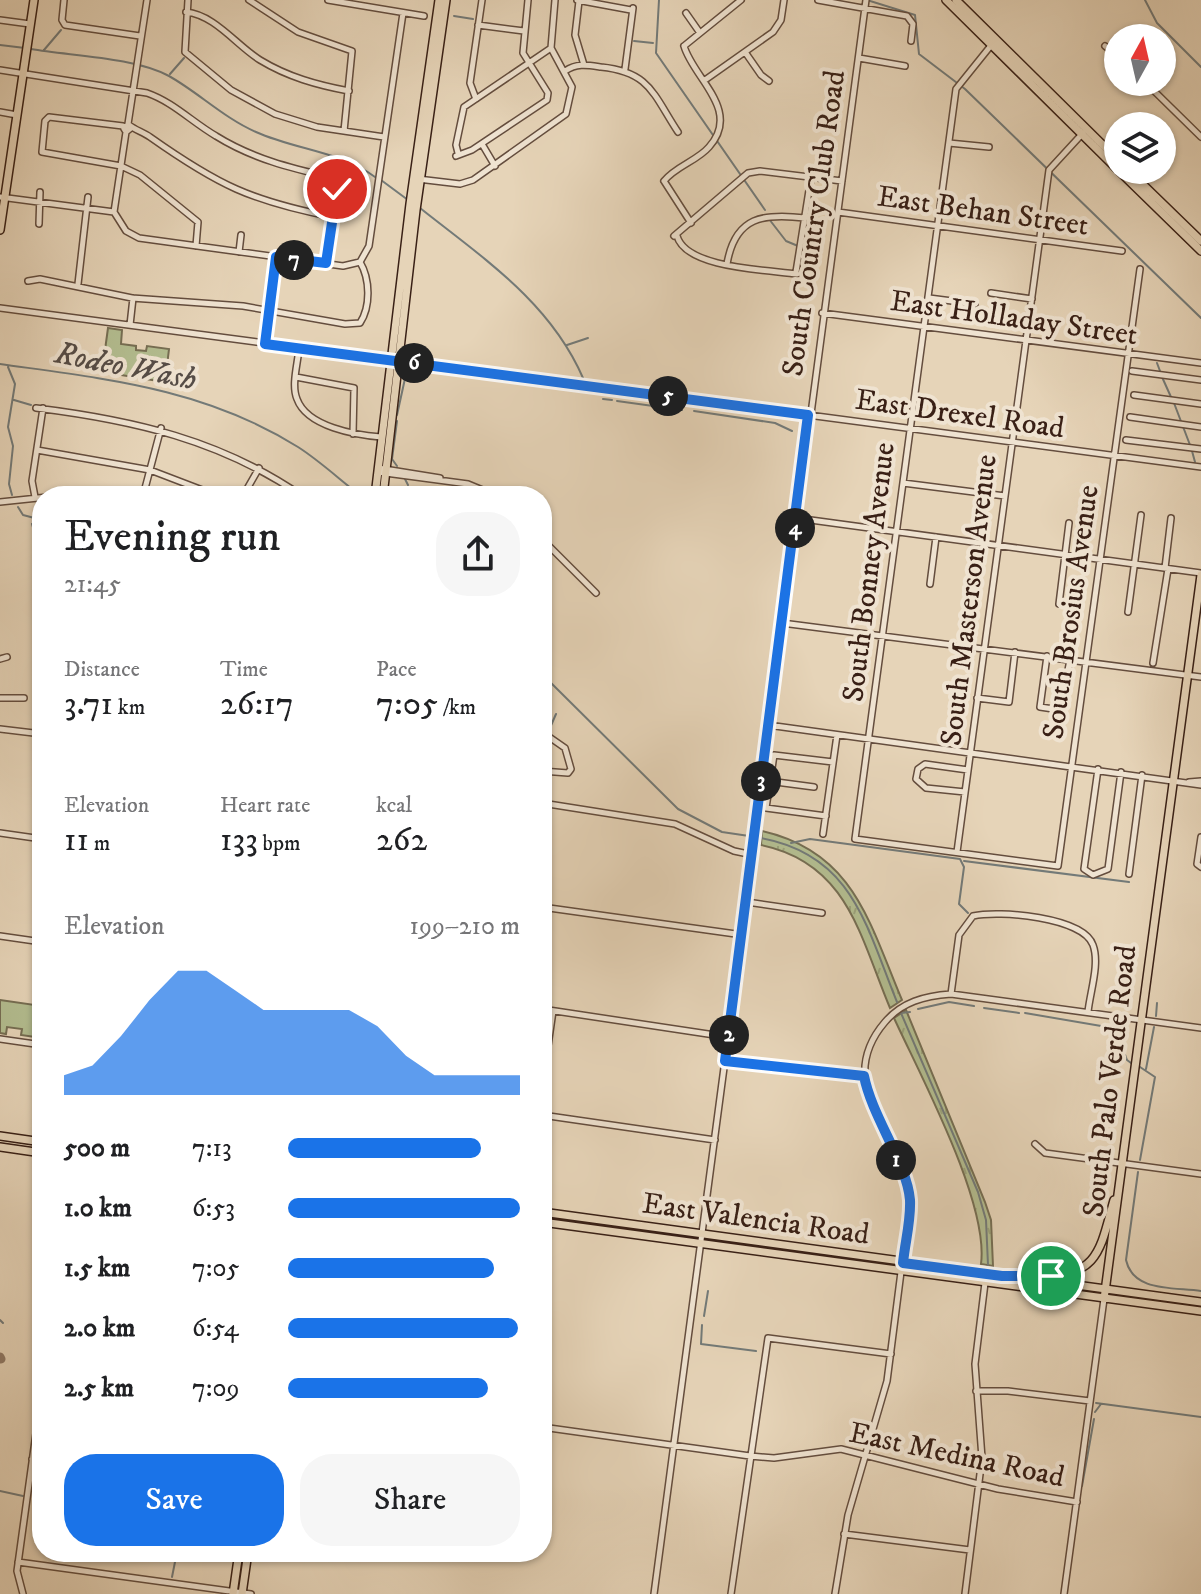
<!DOCTYPE html>
<html lang="en">
<head>
<meta charset="utf-8">
<style>
  body { margin:0; font-family:"IM FELL DW Pica",serif; background:#f6f6f6; color:#202124; height:100vh; display:flex; flex-direction:column; font-size:30px; white-space:nowrap }
  * { box-sizing:border-box; margin:0 }
  p { font-size:26px; color:#757577 }
  .icon { flex:none; width:44px; height:44px; fill:none; stroke:currentColor; stroke-width:2; stroke-linecap:round; stroke-linejoin:round }
  .map { position:relative; flex:1; overflow:hidden }
  .panel { position:absolute; left:32px; top:486px; width:520px; height:1076px; display:flex; flex-direction:column; background:#fff; border-radius:32px; box-shadow:0 2px 6px #0004 }
  .panel>* { flex:none }
  .needle { width:52px; rotate:8deg }
  .tools { position:absolute; left:1104px; top:24px; display:grid; gap:16px }
  .tools a { display:grid; place-items:center; width:72px; height:72px; border-radius:50%; background:#fff; box-shadow:0 2px 6px #0004; font-size:40px }
  .pin { position:absolute; display:grid; place-items:center; width:68px; height:68px; color:#fff; margin:-34px; border:4px solid #fff; border-radius:50%; box-shadow:0 2px 8px #0007 }
  .km { position:absolute; width:40px; height:40px; margin:-20px; border-radius:50%; background:#222; color:#fff; font-size:22px; line-height:40px; text-align:center }
  .round { display:grid; place-items:center; flex:none; width:84px; height:84px; border-radius:32px; background:#f6f6f6 }
  .headline { display:flex; align-items:center; justify-content:space-between; height:136px; padding:0 32px }
  h1 { font-size:44px; font-weight:600; line-height:60px }
  .figures { display:grid; grid-template-columns:repeat(3,1fr); gap:12px; height:136px; padding:8px 32px }
  .figures div { display:grid; align-content:center }
  .figures b { font-size:34px; font-weight:600 }
  .figures small { font-size:22px; font-weight:400 }
  .figures p { font-size:22px }
  .chart { height:224px; padding:16px 32px }
  .chart p { display:flex; justify-content:space-between }
  .chart svg { width:100%; height:144px; margin-top:8px; fill:#1a73e8; opacity:.7 }
  .primary-button { display:flex; gap:16px; margin-top:auto; padding:16px 32px }
  .primary-button a { flex:1; height:92px; border-radius:32px; background:#1a73e8; color:#fff; font-size:32px; font-weight:600; line-height:92px; text-align:center }
  .primary-button a+a { background:#f6f6f6; color:#202124 }
  ul { padding:0 32px; list-style:none; font-size:26px }
  li { display:grid; grid-template-columns:128px 96px 1fr; align-items:center; height:60px }
  li i { height:20px; border-radius:10px; background:#1a73e8 }
  .map>svg:first-child { display:block }
  .grass { fill:#b3bd90; stroke:#766e53; stroke-width:2 }
  .park { fill:url(#park-tufts); stroke:#766e53; stroke-width:2 }
  .lines { fill:none; stroke-linecap:round; stroke-linejoin:round }
  .stream { stroke:#737a78; stroke-width:2 }
  .taxiway { stroke:#907a67; stroke-width:9 }
  .minor-casing { stroke:#644d3e; stroke-width:8 }
  .major-casing { stroke:#392016; stroke-width:10 }
  .minor { stroke:#efe3d1; stroke-width:5 }
  .major { stroke:#e6d4b8; stroke-width:7 }
  .route-casing { stroke:#fff; stroke-width:16 }
  .route { stroke:#1a73e8; stroke-width:10 }
  .labels { text-anchor:middle; stroke-width:8; stroke-linejoin:round; paint-order:stroke }
  .street-label { font-size:30px; fill:#392016; stroke:#efe3d1 }
  .water-label { font-size:32px; font-style:italic; fill:#564d47; stroke:#efe3d1 }
</style>
</head>
<body>
<div class="map">
<svg width="1201" height="1594" viewBox="0 0 1201 1594">
  <defs>
    <pattern id="park-tufts" width="24" height="20" patternUnits="userSpaceOnUse" patternTransform="scale(2)"><rect width="24" height="20" fill="#b3bd90"/><path d="M3 7l-1-3M5 7V3M7 7l1-3M15 17l-1-3M17 17v-4M19 17l1-3" fill="none" stroke="#9ba27b"/></pattern>
  </defs>
  <rect width="100%" height="100%" fill="#e6d4b8"/>
  <filter id="stains"><feTurbulence type="fractalNoise" baseFrequency=".0025" numOctaves="4"/><feColorMatrix values="0 0 0 0 .2 0 0 0 0 .09 0 0 0 0 .02 0 0 0 .5 -.17"/></filter>
  <radialGradient id="worn" r=".72"><stop offset=".6" stop-color="#630" stop-opacity="0"/><stop offset="1" stop-color="#630" stop-opacity=".3"/></radialGradient>
  <!-- grass -->
  <path class="grass" d="M108,328L122,330L121,344L136,346V350L146,351L147,346L169,349L165,382L102,372Z
    M0,1000L42,1006V1038L21,1035L22,1029L7,1027L6,1034L0,1033Z"/>
  <!-- park -->
  <path class="park" d="M762,831C854,852 869,922 902,1000L890,1008C860,937 848,863 761,845Z
    M906,1010L985,1202L991,1220L993,1266L981,1264C989,1203 921,1077 894,1018Z"/>
  <g class="lines">
    <!-- stream -->
    <path class="stream" d="M659,0L656,53L765,210
      M867,0L915,15L919,54L965,89L1201,318
      M1145,0L1157,23L1201,67
      M454,16L473,19
      M634,41L653,43
      M0,45L25,48
      M31,49C71,56 134,57 169,76C199,93 224,118 256,132C296,150 340,151 375,177
      M44,50L61,30
      M170,74L184,58
      M381,180L408,200
      M420,208C483,258 550,302 583,378
      M769,219L786,241L798,246
      M804,246L820,249
      M567,345L588,338
      M1157,363L1160,371
      M0,364C106,379 204,388 298,447C320,461 340,480 361,496
      M8,367L15,384L8,427L13,446L9,484L12,495
      M1162,377L1171,397
      M603,399L612,400
      M14,400L31,405
      M617,401L682,410
      M1174,403L1190,445
      M694,411L775,423L792,431
      M397,415L406,374
      M397,421L392,459L397,466
      M1192,451L1195,462
      M405,479L408,485
      M18,507L23,515L42,520
      M32,524C44,560 29,598 42,633
      M542,674L678,809L722,832L749,836
      M549,730L556,714
      M761,838C853,855 866,926 897,1002
      M791,843L810,839L960,859L964,867L959,904L968,913
      M964,861L1129,882
      M984,1008L1019,1013
      M918,1009L949,1002L974,1006
      M910,1012L901,1013L978,1192L986,1220L988,1265
      M1025,1013L1107,1027L1117,1033L1127,1060L1131,1063
      M1156,1016L1157,1003
      M1137,1065L1155,1077L1140,1160
      M1146,1069L1154,1027
      M1138,1172L1126,1260C1133,1292 1173,1287 1201,1291
      M704,1316L708,1291
      M0,1320L3,1323
      M702,1325L701,1344L756,1351
      M1096,1403L1201,1417
      M1095,1412L1101,1404
      M1082,1486L1094,1419
      M0,1491L23,1496
      M33,1499L42,1501
      M172,1577L177,1552"/>
    <!-- taxiway -->
    <path class="taxiway" d="M0,1357L1,1359"/>
    <defs>
      <path id="minor" d="M64,0L62,20L65,25L140,36
        M188,0L185,52L231,90L275,114L317,127L384,137
        M249,0L298,32L352,51L344,131
        M328,0L424,16
        M577,0L631,10
        M818,0L907,16L913,24L911,41
        M579,1L575,35L584,65
        M186,12C215,15 236,45 260,60C288,77 317,85 349,91
        M686,13L700,33
        M0,20L30,24
        M478,25L524,31
        M993,43L956,89L855,839L1058,866L1140,269
        M684,46L741,0
        M1105,46L1118,56
        M745,52L761,75L769,81
        M859,58L905,66
        M625,69L633,8
        M0,70L147,93C173,102 192,122 216,136C253,159 291,168 333,178L337,185L326,263
        M565,71C577,63 587,65 601,67C650,72 653,94 678,132
        M705,80L773,32L781,20L784,0
        M1145,82L1201,137
        M476,99L470,83L482,0
        M0,112L17,115
        M128,124L147,0
        M123,126L49,117L45,121L42,152L121,166L140,175L198,222L196,246
        M131,128L126,132L123,127L129,125C135,130 143,132 150,137C218,185 251,201 333,217
        M949,143L989,147
        M482,144L495,166
        M458,153L456,145L464,107L551,48
        M456,156L472,150L547,100L548,93L523,53L528,0
        M418,179L460,184L473,180L566,114L572,87L551,48L555,0
        M664,181C676,166 697,161 709,147C742,110 693,78 684,46
        M664,181L691,223
        M0,197L114,212
        M114,212L126,231L139,238L343,266L360,262
        M114,212L126,132
        M838,212L1122,251
        M39,224L40,192
        M674,236L748,173L760,171L842,181
        M677,236C686,269 771,270 797,274
        M239,252L241,235
        M285,259L287,247
        M727,264C735,216 764,213 805,218
        M796,272L811,178
        M28,281L40,279L132,298L243,306L345,324L360,323C371,306 370,279 360,262L369,246L403,13
        M78,284L88,197
        M991,293L1032,299
        M929,298L975,304
        M0,308L1201,467
        M822,313L1201,363
        M130,325L133,298
        M265,344L276,257
        M299,348C298,363 291,385 297,399C307,427 356,435 381,437
        M1132,371L1201,380
        M296,377L354,388
        M1134,395L1201,404
        M36,408C133,420 221,440 302,496
        M1130,417L1201,427
        M353,434L354,388
        M1126,440L1201,449
        M37,450L150,470L218,496
        M378,468L440,478
        M378,472L468,484L497,496
        M903,483L1005,496
        M143,496L161,428
        M243,496L259,468
        M35,497L32,481L43,408
        M0,502L57,496
        M796,518L1201,573
        M542,539L596,593
        M1165,568L1171,518
        M930,584L936,537
        M1059,604L1069,523
        M1128,612L1141,515
        M782,623L1201,677
        M1047,656L1040,707L1060,710L1070,660
        M0,659L7,657
        M1153,663L1168,569
        M0,698H24
        M977,698L1009,702L1015,652
        M768,725L1201,785
        M0,729L42,734
        M542,732L565,748L571,769L568,773L542,771
        M1098,769L1084,869L1093,875L1108,869L1121,772
        M761,780L814,787
        M1189,782L1201,781
        M965,792L926,788L916,779L918,769L925,764L968,770
        M542,803L675,824L734,851L753,855
        M826,816L766,808L774,755L833,762
        M0,833L42,839
        M823,834L837,735
        M1201,837L1197,864L1201,867
        M957,852L1049,170L1083,133
        M1129,874L1142,775
        M747,902L822,913
        M542,907L743,935
        M0,936L42,942
        M951,994L959,935L973,916C999,910 1083,917 1093,945C1100,964 1090,992 1088,1012
        M542,1009L728,1037
        M0,1039L42,1045
        M725,1061L864,1076
        M542,1087L553,1011
        M542,1115L715,1140
        M1035,1144L1045,1153L1201,1174
        M903,1262C906,1239 914,1211 907,1188C891,1130 835,1080 885,1022C902,1002 924,996 951,994L1201,1028
        M976,1391H1008L1090,1401
        M542,1427L750,1456L774,1458L841,1449L998,1489L1077,1502
        M32,1459L42,1461
        M844,1534L970,1550
        M18,1562L251,1594
        M23,1594L17,1571L42,1390
        M654,1594L866,0
        M731,1594L768,1338L891,1354
        M835,1594L848,1515L887,1381L901,1272
        M965,1594L982,1458L975,1364L985,1283
        M1064,1594L1104,1299"/>
      <path id="major" d="M946,0L1118,170
        M956,0L1118,160
        M1118,170L1201,251
        M1128,170L1201,241
        M0,230L34,0
        M375,496L410,204L439,0
        M383,496L416,210L446,0
        M0,1136L42,1142
        M0,1147L42,1153
        M542,1212L1201,1302
        M542,1222L1201,1311
        M1038,1276C1099,1277 1100,1250 1114,1200
        M1104,1299L1201,575
        M233,1594L239,1552
        M242,1594L248,1552"/>
    </defs>
    <!-- minor casing -->
    <use href="#minor" class="minor-casing"/>
    <!-- major casing -->
    <use href="#major" class="major-casing"/>
    <!-- minor -->
    <use href="#minor" class="minor"/>
    <!-- major -->
    <use href="#major" class="major"/>
  </g>
  <g class="lines">
    <defs>
      <path id="route" d="M337,189L326,263L276,257L265,344L808,415L725,1061L864,1076C872,1117 907,1163 910,1200C911,1221 905,1242 903,1263L1002,1276H1051"/>
    </defs>
    <!-- route casing -->
    <use href="#route" class="route-casing"/>
    <!-- route -->
    <use href="#route" class="route"/>
  </g>
  <g class="labels">
    <!-- street labels -->
    <g class="street-label">
      <text transform="translate(983 210) rotate(8)" y="10">East Behan Street</text>
      <text transform="translate(813 223) rotate(-82)" y="10">South Country Club Road</text>
      <text transform="translate(1014 317) rotate(8)" y="10">East Holladay Street</text>
      <text transform="translate(960 413) rotate(8)" y="10">East Drexel Road</text>
      <text transform="translate(868 572) rotate(-83)" y="10">South Bonney Avenue</text>
      <text transform="translate(968 600) rotate(-83)" y="10">South Masterson Avenue</text>
      <text transform="translate(1070 612) rotate(-82)" y="10">South Brosius Avenue</text>
      <text transform="translate(1109 1081) rotate(-83)" y="10">South Palo Verde Road</text>
      <text transform="translate(756 1218) rotate(8)" y="10">East Valencia Road</text>
      <text transform="translate(957 1454) rotate(12)" y="10">East Medina Road</text>
    </g>
    <!-- water labels -->
    <g class="water-label">
      <text transform="translate(126 365) rotate(11)" y="11">Rodeo Wash</text>
    </g>
  </g>
  <rect width="100%" height="100%" filter="url(#stains)"/>
  <rect width="100%" height="100%" fill="url(#worn)"/>
</svg>
<div class="tools">
<a><svg class="needle" viewBox="-14 -14 28 28"><path d="M0-13l5 13h-10z" fill="#e53935"/><path d="M0 13l5-13h-10z" fill="#757577"/></svg></a>
<a><svg class="icon" aria-label="layers" viewBox="0 0 24 24"><path d="M12 4l9 5-9 5-9-5zM3 14l9 5 9-5"/></svg></a>
</div>
<div class="pin" style="left:1051px;top:1276px;background:#1e9e55"><svg class="icon" aria-label="arrive" viewBox="0 0 24 24"><path d="M6 21V4h12l-3 4 3 4H6"/></svg></div>
<div class="pin" style="left:337px;top:189px;background:#d93025"><svg class="icon" aria-label="check" viewBox="0 0 24 24"><path d="M5 12l5 5 9-10"/></svg></div>
<b class="km" style="left:896px;top:1160px">1</b>
<b class="km" style="left:729px;top:1035px">2</b>
<b class="km" style="left:761px;top:781px">3</b>
<b class="km" style="left:795px;top:528px">4</b>
<b class="km" style="left:668px;top:396px">5</b>
<b class="km" style="left:414px;top:363px">6</b>
<b class="km" style="left:294px;top:260px">7</b>
<section class="panel">
<div class="headline"><div><h1>Evening run</h1><p>21:45</p></div><a class="round"><svg class="icon" aria-label="share" viewBox="0 0 24 24"><path d="M12 15V3M7 8l5-5 5 5M5 13v7h14v-7"/></svg></a></div>
<div class="figures">
<div><p>Distance</p><b>3.71<small> km</small></b></div>
<div><p>Time</p><b>26:17</b></div>
<div><p>Pace</p><b>7:05<small> /km</small></b></div>
</div>
<div class="figures">
<div><p>Elevation</p><b>11<small> m</small></b></div>
<div><p>Heart rate</p><b>133<small> bpm</small></b></div>
<div><p>kcal</p><b>262</b></div>
</div>
<div class="chart"><p><span>Elevation</span>199–210 m</p>
<svg viewBox="0 0 160 44" preserveAspectRatio="none"><path d="M0 44V38L10 35L20 26L30 15L40 6L50 6L60 12L70 18L80 18L90 18L100 18L110 23L120 32L130 38L140 38L150 38L160 38V44z"/></svg>
</div>
<ul>
<li><b>500 m</b>7:13<i style="width:83%"></i></li>
<li><b>1.0 km</b>6:53<i style="width:100%"></i></li>
<li><b>1.5 km</b>7:05<i style="width:89%"></i></li>
<li><b>2.0 km</b>6:54<i style="width:99%"></i></li>
<li><b>2.5 km</b>7:09<i style="width:86%"></i></li>
</ul>
<div class="primary-button"><a>Save</a><a>Share</a></div>
</section>
</div>
</body>
</html>
